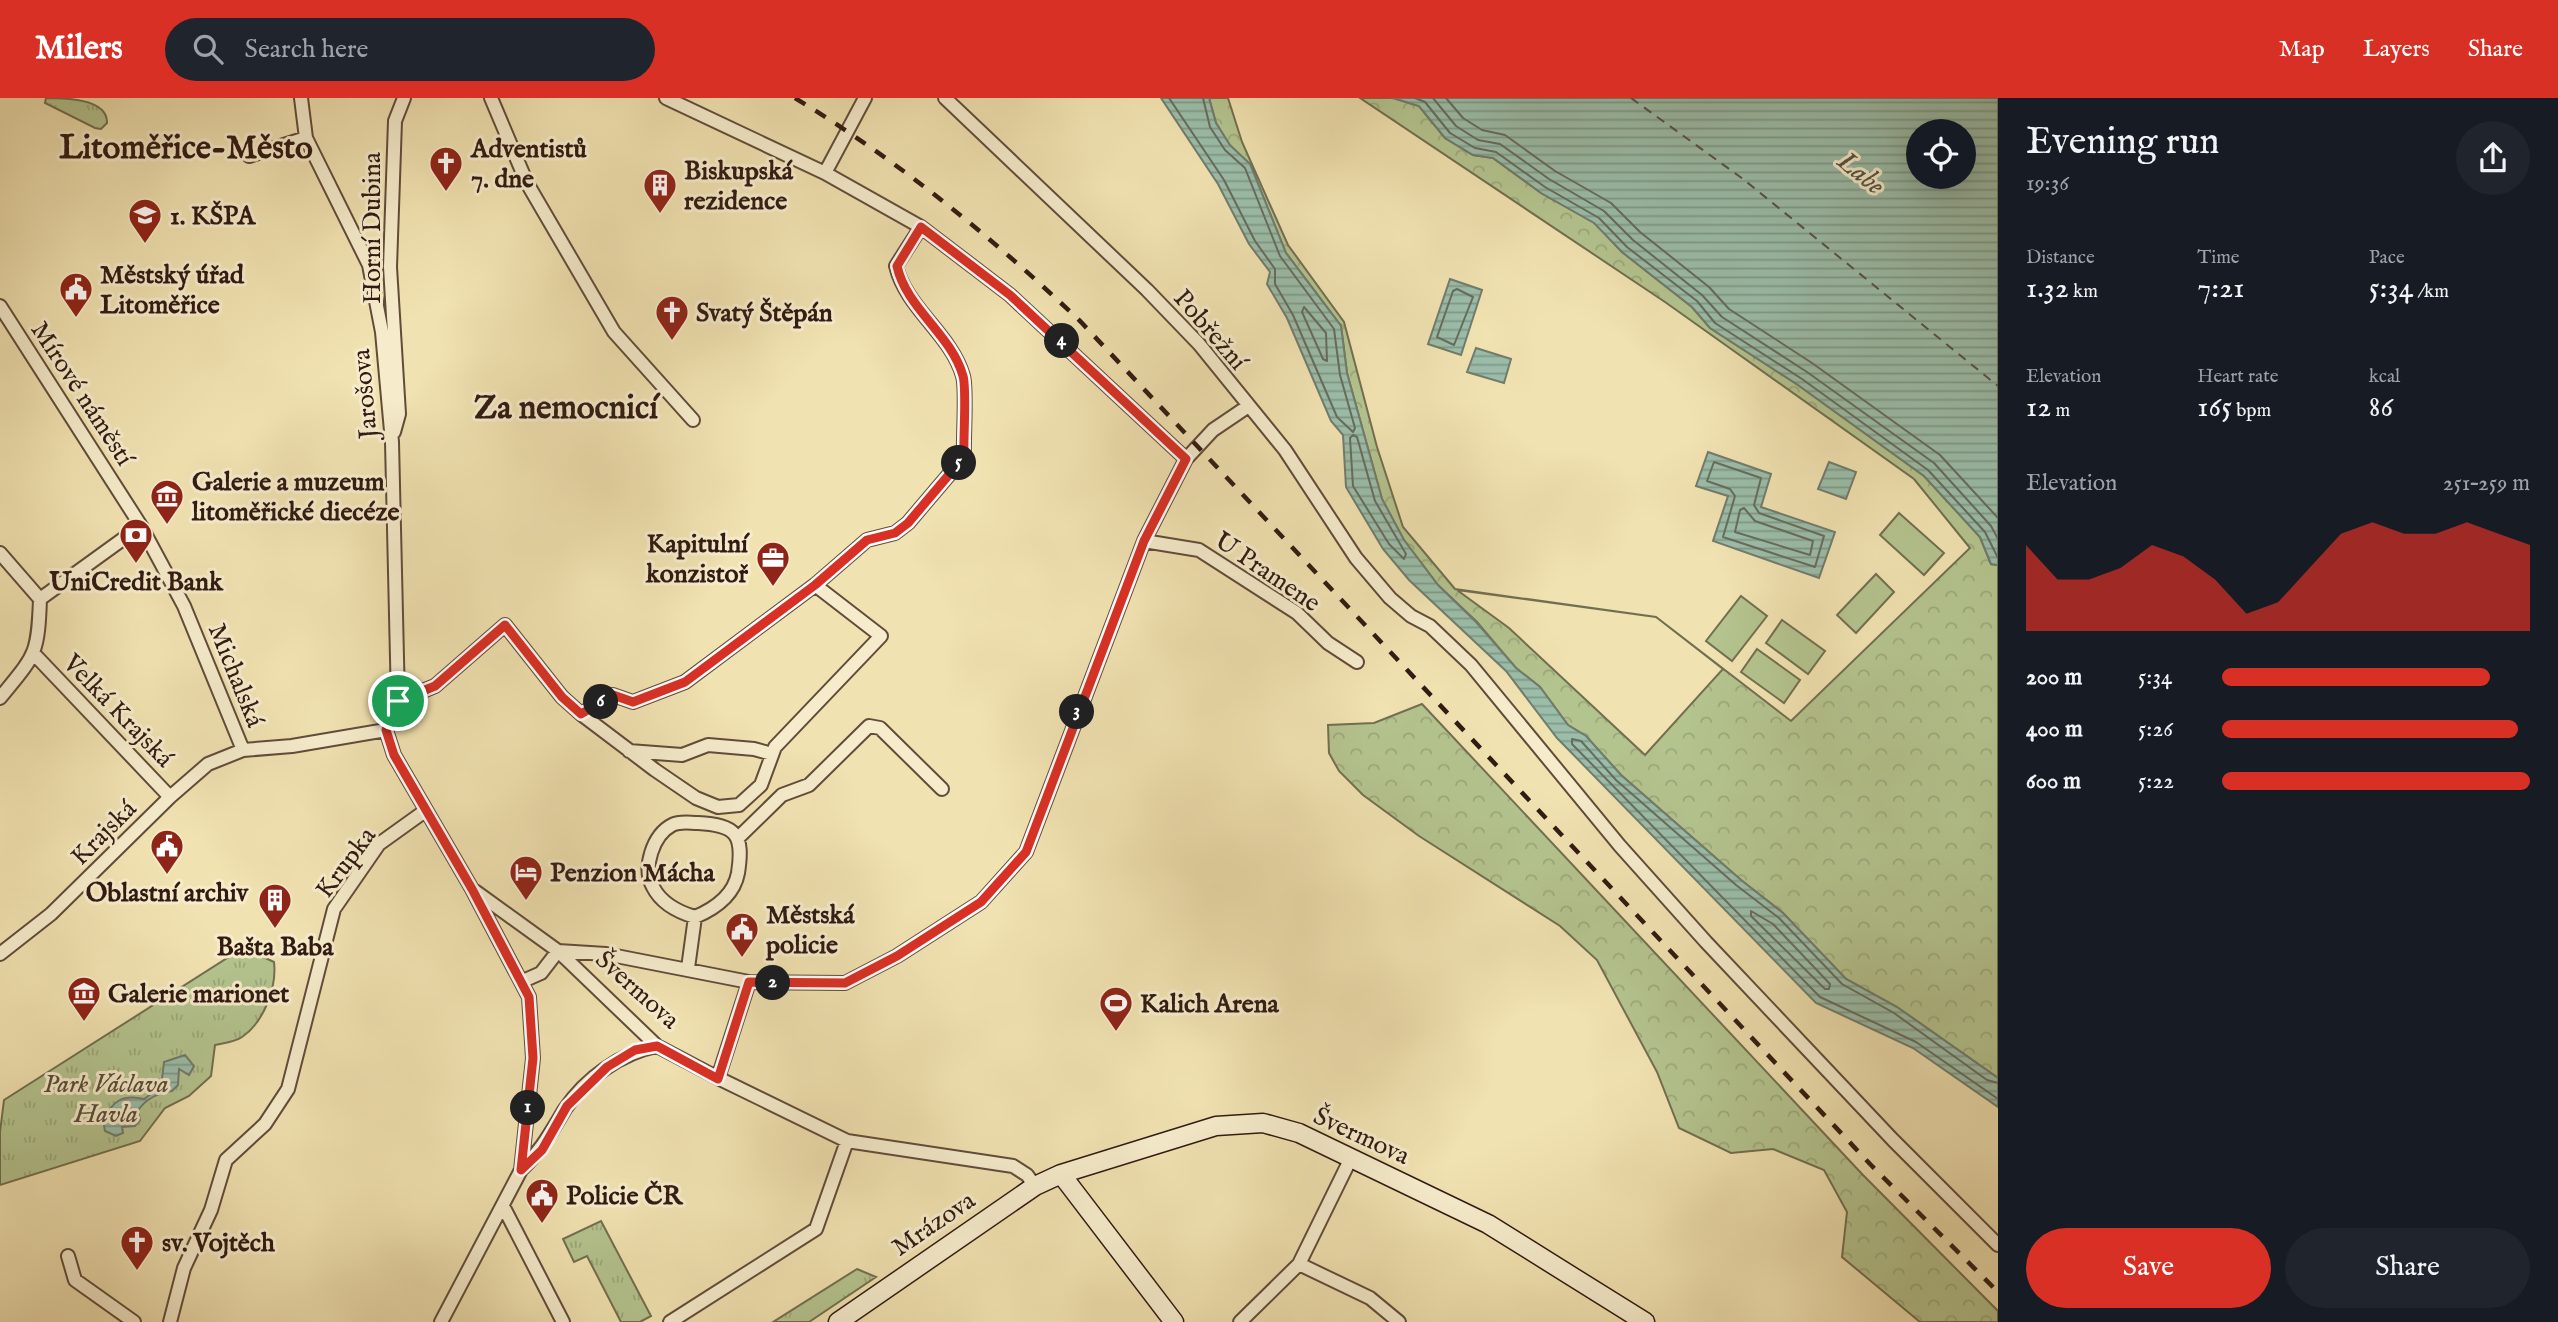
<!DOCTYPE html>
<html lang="en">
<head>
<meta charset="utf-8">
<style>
  body { margin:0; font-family:"IM FELL English",serif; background:#20242c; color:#f1f3f6; height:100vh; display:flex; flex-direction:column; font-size:26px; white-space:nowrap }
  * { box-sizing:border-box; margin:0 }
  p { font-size:23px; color:#9ea1a6 }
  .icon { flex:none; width:38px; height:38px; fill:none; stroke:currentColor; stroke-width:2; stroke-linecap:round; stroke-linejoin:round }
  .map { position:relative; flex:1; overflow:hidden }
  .details { display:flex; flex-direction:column; background:#171b24; width:560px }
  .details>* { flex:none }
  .controls { position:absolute; left:1906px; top:21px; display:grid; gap:14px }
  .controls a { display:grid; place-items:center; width:70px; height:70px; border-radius:50%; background:#171b24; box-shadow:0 7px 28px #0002; font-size:35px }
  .pin { position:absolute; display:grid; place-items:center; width:60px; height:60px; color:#fff; margin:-30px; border:4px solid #fff; border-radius:50%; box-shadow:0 2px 7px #0007 }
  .km { position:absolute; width:35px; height:35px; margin:-18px; border-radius:50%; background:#222; color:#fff; font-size:19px; line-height:35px; text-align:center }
  .round { display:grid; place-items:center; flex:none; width:74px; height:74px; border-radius:37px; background:#20242c }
  .summary { display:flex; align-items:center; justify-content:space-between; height:119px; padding:0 28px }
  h1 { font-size:38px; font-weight:600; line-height:52px }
  .metrics { display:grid; grid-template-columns:repeat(3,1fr); gap:10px; height:119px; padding:7px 28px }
  .metrics div { display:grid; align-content:center }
  .metrics b { font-size:30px; font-weight:600 }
  .metrics small { font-size:19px; font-weight:400 }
  .metrics p { font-size:19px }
  .chart { height:196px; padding:14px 28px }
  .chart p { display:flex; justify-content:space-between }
  .chart svg { width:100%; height:126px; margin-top:7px; fill:#d93025; opacity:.7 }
  .action { display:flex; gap:14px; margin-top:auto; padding:14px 28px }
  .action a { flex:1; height:80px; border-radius:42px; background:#d93025; color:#fff; font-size:28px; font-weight:600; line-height:80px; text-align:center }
  .action a+a { background:#20242c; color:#f1f3f6 }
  ul { padding:0 28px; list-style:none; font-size:23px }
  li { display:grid; grid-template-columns:112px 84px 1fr; align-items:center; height:52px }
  li i { height:18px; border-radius:9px; background:#d93025 }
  header { display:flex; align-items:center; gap:42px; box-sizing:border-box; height:98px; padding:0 35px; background:#d93025; color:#fff }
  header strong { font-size:33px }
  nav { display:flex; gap:38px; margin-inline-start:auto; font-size:24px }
  .search { width:490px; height:63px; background:#20242c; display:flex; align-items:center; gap:18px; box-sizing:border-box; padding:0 24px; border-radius:38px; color:#9ea1a6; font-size:26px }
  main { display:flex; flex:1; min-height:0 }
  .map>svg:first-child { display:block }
  .grass { fill:url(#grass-tufts); stroke:#726f50; stroke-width:2 }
  .forest { fill:url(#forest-crowns); stroke:#726f50; stroke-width:2; fill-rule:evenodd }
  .pitch { fill:#b4c48f; stroke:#726f50; stroke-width:2 }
  .water { fill:url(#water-rules); stroke:#717c6d; stroke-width:2; fill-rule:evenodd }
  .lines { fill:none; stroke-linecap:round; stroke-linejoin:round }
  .shore { stroke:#666c5e; stroke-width:2 }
  .ferry { stroke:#565347; stroke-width:2; stroke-dasharray:9 7; stroke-linecap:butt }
  .street-casing { stroke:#614c3a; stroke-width:16 }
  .secondary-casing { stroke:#311a12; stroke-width:21 }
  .street { stroke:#f6eccc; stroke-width:12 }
  .secondary { stroke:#f6eccc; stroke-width:18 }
  .rail { stroke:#311a12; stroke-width:4.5; stroke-dasharray:12 12; stroke-linecap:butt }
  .route-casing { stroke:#fff; stroke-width:14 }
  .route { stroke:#d93025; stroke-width:9 }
  .labels { text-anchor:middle; stroke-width:6; stroke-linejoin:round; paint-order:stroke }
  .poi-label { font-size:26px; font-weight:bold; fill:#311a12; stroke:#f6eccc; text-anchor:start }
  .street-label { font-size:26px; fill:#311a12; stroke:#f6eccc }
  .park-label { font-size:26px; font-style:italic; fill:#584d38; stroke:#f6eccc }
  .water-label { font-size:28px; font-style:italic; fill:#565347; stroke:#f6eccc }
  .district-label { font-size:33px; font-weight:bold; fill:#311a12; stroke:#f6eccc }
</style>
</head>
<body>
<header>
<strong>Milers</strong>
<div class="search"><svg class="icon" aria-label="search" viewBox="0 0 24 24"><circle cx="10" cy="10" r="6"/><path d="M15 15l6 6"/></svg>Search here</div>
<nav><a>Map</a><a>Layers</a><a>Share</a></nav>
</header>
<main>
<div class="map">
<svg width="1998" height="1224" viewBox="0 0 1998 1224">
  <defs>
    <pattern id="grass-tufts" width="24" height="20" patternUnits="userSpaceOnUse" patternTransform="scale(1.75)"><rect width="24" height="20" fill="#b4c48f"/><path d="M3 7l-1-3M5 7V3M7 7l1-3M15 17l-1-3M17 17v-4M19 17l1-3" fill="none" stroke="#9ba87a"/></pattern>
    <pattern id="forest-crowns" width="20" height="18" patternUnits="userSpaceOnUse" patternTransform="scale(1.75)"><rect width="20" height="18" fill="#b4c48f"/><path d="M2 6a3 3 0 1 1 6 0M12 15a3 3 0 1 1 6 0" fill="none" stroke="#9ba87a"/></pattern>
    <pattern id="water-rules" width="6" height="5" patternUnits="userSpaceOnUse" patternTransform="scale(1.75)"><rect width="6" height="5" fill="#9bbeaa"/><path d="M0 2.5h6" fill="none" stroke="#7f9a89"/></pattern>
  </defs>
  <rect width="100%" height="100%" fill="#f1e2b1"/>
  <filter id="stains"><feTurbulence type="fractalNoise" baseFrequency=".00286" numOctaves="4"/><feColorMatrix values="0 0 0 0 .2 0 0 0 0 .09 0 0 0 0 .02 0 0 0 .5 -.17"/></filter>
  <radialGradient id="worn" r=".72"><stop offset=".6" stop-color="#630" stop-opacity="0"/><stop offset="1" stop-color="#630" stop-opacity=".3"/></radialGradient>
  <!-- grass -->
  <path class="grass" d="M46,0C63,0 108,0 107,25L101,31L95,30L45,5Z
    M243,850L274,864C277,889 264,924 242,939C235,944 224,945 215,947L211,978L189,998L165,1010L140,1043L0,1087V1034L4,1002Z
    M601,1123L651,1218L640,1224H621L587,1158L574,1164L563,1141Z
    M857,1171L876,1179L809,1224H773Z"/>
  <!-- forest -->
  <path class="forest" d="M1209,0H1228L1242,44L1288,147L1344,224L1377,349L1403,429L1455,491L1656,519L1791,623L1970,450L1914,381L1665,204L1360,0H1393L1419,8L1445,40L1473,57L1493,60L1541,95L1595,125L1622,154L1692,209L1710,230L1798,287L1924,378L1980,439L1991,466L1998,467V980L1897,909L1846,881L1783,815L1741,782L1621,677L1586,638L1568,627L1540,589L1516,570L1477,524L1438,487L1404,442L1382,401L1347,275L1341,228L1286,155L1250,66L1230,48L1216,25ZM1457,492L1656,519L1723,571L1645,657L1509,530Z
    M1422,606L1862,1076L1998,1213V1224H1920L1842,1159L1847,1114L1824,1072L1773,1051L1731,1055L1679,1030L1657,974L1597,862L1560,828L1419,738L1363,697L1339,673L1329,655L1328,627L1374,625Z"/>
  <!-- pitch -->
  <path class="pitch" d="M1899,415L1944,455L1924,477L1880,437Z
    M1876,476L1894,494L1856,535L1837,517Z
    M1741,498L1767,518L1732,563L1706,543Z
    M1782,522L1825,553L1808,576L1766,545Z
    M1757,551L1800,582L1784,605L1741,574Z"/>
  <!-- water -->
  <path class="water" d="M1161,0H1209L1216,25L1230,47L1250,66L1286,155L1341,228L1347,275L1382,401L1404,442L1438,487L1476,524L1516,570L1540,589L1568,627L1586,638L1621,677L1741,782L1783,815L1846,881L1897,909L1998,980V1009L1913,950L1816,905L1557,640L1506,573L1409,482L1383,451L1346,389L1343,337L1331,323L1287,220L1267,186L1270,174L1249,146L1218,86Z
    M1393,0H1998V467L1991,466L1980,439L1924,378L1798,287L1710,230L1692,209L1622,154L1594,125L1541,95L1493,60L1473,57L1445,40L1419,8ZM1918,33H1964V79H1918Z
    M1450,181L1482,192L1461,257L1428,246Z
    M1476,250L1511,261L1504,285L1467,274Z
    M1708,354L1771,376L1761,409L1835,434L1819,480L1713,443L1728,398L1696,388Z
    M1829,364L1856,374L1846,401L1818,391Z
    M185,957L194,968L189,977L179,971L178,987L172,993C159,994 144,1002 138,1013L140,1022L135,1028L122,1029L123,1035L116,1038L105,1033L103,1022C113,1003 122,996 144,1001L161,989L164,964Z"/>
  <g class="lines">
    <!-- shore -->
    <path class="shore" d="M1169,0L1224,82L1255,143L1275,171V186L1293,217L1337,319L1353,334L1355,330L1340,277L1334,231L1280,158L1245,70L1225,52L1210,29L1203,0
      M1415,0L1425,4L1450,35L1475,50L1496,54L1545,89L1599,120L1627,149L1697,203L1715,225L1802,281L1928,372L1985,434L1998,460
      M1433,0L1456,28L1478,42L1500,46L1549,81L1604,113L1633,142L1702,197L1722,219L1807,274L1934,365L1991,428L1998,441
      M1446,0L1463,20L1482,32L1505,37L1555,73L1611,105L1640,134L1709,189L1729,211L1812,265L1940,357L1998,420
      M1457,191L1473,199L1454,247L1437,239L1453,193Z
      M1304,209L1326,235L1327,263L1323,261L1302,214Z
      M1353,337L1357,339L1375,403L1406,456L1404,461L1389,446L1353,388L1350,340Z
      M1714,364L1761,380L1754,407L1759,415L1824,438L1815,469L1723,439L1735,398L1730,391L1707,383Z
      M1744,410L1755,423L1813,443L1810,457L1735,434L1740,412Z
      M1751,813L1773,826L1830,886L1829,891H1825L1751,818Z
      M1998,985L1987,982L1894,915L1842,886L1779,820L1736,787L1616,682L1581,643L1572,641V646L1820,899L1916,944L1998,1001"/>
    <!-- ferry -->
    <path class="ferry" d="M1631,0L1743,81L1998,288"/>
    <defs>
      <path id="street" d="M301,0L306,40L369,167L382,234L392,344L398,603L386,632L394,657L472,791L529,899L533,960L521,1072L441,1224
        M491,0L527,85L614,234L693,322
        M666,0L825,75L921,129L1010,197L1186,361
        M945,0L1147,192L1199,246L1285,352L1356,460L1390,500L1411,518L1430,528L1471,567L1620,748L1706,844L1893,1042L1998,1147
        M249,58L306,40
        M825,75L865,0
        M0,208L141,428L184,508L243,652
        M394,334L399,316L390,169L395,23L404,0
        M1144,443L1199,452L1297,515L1328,545L1357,564
        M0,455L40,501
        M40,501L141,428
        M35,557L170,699
        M0,600C35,557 38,558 40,501
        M398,603L435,588L505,527L562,599L581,616L655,672L696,700L718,709L739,707L761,687L775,649L881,538L815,487
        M581,616L613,597L633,604L685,584L815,487L867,442L895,435L908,425L964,359C963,342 967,291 963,278C951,236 906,210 896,168L921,129
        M629,653L682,657L708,647L754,651L772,656
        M738,740L782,697L809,687L869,628L880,630L942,691
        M475,793L558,853L657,948L718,980L847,1043L1013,1068L1027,1077L1035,1088
        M558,853L606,856L749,884L845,885L897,858L981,804L1026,754L1144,443L1186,361L1213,332L1247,309
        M0,856L51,816L170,699L208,666L243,652L292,648L386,632
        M688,870L695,819C714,811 734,797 738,775C744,736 736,727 698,725C689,725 680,723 672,727C653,737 642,770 653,789C661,805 678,814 695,819
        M523,883L541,875L558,853
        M718,980L749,884
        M521,1072C541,1053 551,1034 565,1011C586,980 621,955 657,948
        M503,1108L563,1224
        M68,1158L75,1182L134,1224
        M1299,1166L1370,1200L1399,1224
        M170,1224L184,1170L211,1112L226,1062L265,1026L288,991L334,811L379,746L425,713
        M670,1224L816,1131L847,1043
        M1240,1224L1299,1166L1351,1060"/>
      <path id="secondary" d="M1061,1076L1174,1224
        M838,1224L1035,1088L1061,1076L1216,1028L1263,1025L1299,1035L1488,1126L1645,1224"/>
    </defs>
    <!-- street casing -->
    <use href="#street" class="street-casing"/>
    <!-- secondary casing -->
    <use href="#secondary" class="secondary-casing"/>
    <!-- street -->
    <use href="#street" class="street"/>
    <!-- secondary -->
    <use href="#secondary" class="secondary"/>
    <!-- rail -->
    <path class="rail" d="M795,0C900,64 992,139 1081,224L1871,1067L1998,1194"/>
  </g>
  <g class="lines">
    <defs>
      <path id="route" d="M921,129L1010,197L1186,361L1144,443L1026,754L981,804L897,858L845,885L749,884L718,981L657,948L635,952L607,969L567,1008L542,1052L521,1072L533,960L529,899L472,791L394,657L386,632L398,603L435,588L505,527L562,599L581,616L613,597L633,604L685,584L815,487L867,442L895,435L908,425L964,359C963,342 967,291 963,278C951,236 906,210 897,168Z"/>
    </defs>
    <!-- route casing -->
    <use href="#route" class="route-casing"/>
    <!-- route -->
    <use href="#route" class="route"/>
  </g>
  <!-- icons -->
  <defs>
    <symbol id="church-pin" viewBox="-11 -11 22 30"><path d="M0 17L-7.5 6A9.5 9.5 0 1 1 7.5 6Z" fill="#8f2418" stroke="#f6eccc"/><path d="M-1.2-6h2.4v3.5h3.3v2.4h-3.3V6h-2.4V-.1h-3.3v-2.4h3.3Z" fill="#fff"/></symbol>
    <symbol id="building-pin" viewBox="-11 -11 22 30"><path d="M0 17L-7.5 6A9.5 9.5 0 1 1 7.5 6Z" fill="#8f2418" stroke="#f6eccc"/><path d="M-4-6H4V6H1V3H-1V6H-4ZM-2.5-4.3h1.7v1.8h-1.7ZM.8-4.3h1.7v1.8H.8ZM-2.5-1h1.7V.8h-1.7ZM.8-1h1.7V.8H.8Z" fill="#fff"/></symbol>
    <symbol id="school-pin" viewBox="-11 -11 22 30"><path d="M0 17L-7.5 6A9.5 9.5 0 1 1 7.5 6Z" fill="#8f2418" stroke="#f6eccc"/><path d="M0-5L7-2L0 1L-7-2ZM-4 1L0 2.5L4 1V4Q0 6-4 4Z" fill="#fff"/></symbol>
    <symbol id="civic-pin" viewBox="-11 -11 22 30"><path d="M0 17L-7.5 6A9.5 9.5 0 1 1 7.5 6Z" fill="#8f2418" stroke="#f6eccc"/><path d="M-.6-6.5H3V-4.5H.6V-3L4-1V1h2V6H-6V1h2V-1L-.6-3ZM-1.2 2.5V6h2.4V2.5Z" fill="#fff"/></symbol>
    <symbol id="museum-pin" viewBox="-11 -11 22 30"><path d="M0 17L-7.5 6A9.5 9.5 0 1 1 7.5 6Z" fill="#8f2418" stroke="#f6eccc"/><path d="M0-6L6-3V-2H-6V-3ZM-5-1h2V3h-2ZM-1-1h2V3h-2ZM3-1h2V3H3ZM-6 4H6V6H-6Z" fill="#fff"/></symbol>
    <symbol id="bank-pin" viewBox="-11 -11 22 30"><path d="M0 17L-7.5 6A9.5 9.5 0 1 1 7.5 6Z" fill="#8f2418" stroke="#f6eccc"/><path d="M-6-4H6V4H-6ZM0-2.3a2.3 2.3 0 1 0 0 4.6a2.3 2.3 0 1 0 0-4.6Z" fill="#fff"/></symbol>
    <symbol id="office-pin" viewBox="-11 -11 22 30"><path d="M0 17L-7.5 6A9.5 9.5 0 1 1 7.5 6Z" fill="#8f2418" stroke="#f6eccc"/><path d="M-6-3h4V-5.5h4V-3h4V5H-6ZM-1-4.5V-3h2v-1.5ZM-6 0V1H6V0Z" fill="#fff"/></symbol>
    <symbol id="hotel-pin" viewBox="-11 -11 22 30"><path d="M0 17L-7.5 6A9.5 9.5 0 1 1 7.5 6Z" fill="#8f2418" stroke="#f6eccc"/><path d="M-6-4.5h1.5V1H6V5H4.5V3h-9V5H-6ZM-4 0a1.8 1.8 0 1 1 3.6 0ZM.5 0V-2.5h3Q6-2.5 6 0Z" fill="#fff"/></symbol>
    <symbol id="stadium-pin" viewBox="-11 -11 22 30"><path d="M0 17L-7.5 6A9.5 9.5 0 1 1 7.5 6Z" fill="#8f2418" stroke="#f6eccc"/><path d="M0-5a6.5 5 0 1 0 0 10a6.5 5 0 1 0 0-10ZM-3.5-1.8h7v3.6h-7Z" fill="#fff"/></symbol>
  </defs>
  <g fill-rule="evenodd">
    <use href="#church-pin" x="427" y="46" width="38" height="52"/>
    <use href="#building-pin" x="641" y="68" width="38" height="52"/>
    <use href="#school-pin" x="126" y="98" width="38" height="52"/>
    <use href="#civic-pin" x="57" y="172" width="38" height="52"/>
    <use href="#church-pin" x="653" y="195" width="38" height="52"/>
    <use href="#museum-pin" x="148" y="379" width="38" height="52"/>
    <use href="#bank-pin" x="117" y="418" width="38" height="52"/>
    <use href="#office-pin" x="754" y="441" width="38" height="52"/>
    <use href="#civic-pin" x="148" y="729" width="38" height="52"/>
    <use href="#hotel-pin" x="507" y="755" width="38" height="52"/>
    <use href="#building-pin" x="256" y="783" width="38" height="52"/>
    <use href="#civic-pin" x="723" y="812" width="38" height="52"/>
    <use href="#museum-pin" x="65" y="876" width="38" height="52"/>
    <use href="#stadium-pin" x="1097" y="886" width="38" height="52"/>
    <use href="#civic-pin" x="523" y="1078" width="38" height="52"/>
    <use href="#church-pin" x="118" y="1125" width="38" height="52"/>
  </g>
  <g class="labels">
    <!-- poi labels -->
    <g class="poi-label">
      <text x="471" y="59">Adventistů<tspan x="471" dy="30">7. dne</tspan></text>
      <text x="684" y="81">Biskupská<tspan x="684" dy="30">rezidence</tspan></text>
      <text x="170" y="126">1. KŠPA</text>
      <text x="100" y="185">Městský úřad<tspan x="100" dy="30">Litoměřice</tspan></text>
      <text x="696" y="223">Svatý Štěpán</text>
      <text x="192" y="392">Galerie a muzeum<tspan x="192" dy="30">litoměřické diecéze</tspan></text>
      <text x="748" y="454" text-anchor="end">Kapitulní<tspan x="748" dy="30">konzistoř</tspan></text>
      <text x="136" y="492" text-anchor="middle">UniCredit Bank</text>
      <text x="550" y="783">Penzion Mácha</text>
      <text x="167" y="803" text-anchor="middle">Oblastní archiv</text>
      <text x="766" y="825">Městská<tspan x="766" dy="30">policie</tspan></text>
      <text x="275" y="857" text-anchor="middle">Bašta Baba</text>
      <text x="108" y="904">Galerie marionet</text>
      <text x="1140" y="914">Kalich Arena</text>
      <text x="566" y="1106">Policie ČR</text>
      <text x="162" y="1153">sv. Vojtěch</text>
    </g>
    <!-- street labels -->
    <g class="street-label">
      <text transform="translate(371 130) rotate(-90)" y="9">Horní Dubina</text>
      <text transform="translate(1211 231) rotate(49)" y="9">Pobřežní</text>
      <text transform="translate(83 295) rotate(57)" y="9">Mírové náměstí</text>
      <text transform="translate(364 296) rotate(-95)" y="9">Jarošova</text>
      <text transform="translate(1268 473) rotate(34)" y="9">U Pramene</text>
      <text transform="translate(237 577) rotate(68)" y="9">Michalská</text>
      <text transform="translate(119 612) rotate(46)" y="9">Velká Krajská</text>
      <text transform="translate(103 734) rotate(-45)" y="9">Krajská</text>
      <text transform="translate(345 764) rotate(-53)" y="9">Krupka</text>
      <text transform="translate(638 891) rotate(42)" y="9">Švermova</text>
      <text transform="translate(1362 1037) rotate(25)" y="9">Švermova</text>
      <text transform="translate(933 1125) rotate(-34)" y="9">Mrázova</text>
    </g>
    <!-- park labels -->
    <g class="park-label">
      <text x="106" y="994">Park Václava<tspan x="106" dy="30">Havla</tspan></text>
    </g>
    <!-- water labels -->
    <g class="water-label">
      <text transform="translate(1862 74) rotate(39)" y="10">Labe</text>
    </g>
    <!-- district labels -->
    <g class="district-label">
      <text x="186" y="60">Litoměřice-Město</text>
      <text x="566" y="320">Za nemocnicí</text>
    </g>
  </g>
  <rect width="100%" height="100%" filter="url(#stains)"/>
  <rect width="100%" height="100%" fill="url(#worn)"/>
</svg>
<div class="controls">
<a><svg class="icon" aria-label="locate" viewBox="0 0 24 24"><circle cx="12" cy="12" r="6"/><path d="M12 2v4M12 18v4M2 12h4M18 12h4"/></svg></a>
</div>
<div class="pin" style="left:398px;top:603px;background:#1e9e55"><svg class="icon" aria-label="arrive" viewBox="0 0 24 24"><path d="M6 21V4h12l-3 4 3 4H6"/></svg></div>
<b class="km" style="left:528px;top:1010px">1</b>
<b class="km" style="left:773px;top:885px">2</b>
<b class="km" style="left:1077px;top:614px">3</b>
<b class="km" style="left:1062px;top:243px">4</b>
<b class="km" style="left:959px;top:365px">5</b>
<b class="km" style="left:601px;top:604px">6</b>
</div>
<section class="details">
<div class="summary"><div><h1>Evening run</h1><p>19:36</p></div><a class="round"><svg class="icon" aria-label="share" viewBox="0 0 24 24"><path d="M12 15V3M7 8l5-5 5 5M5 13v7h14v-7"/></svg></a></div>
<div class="metrics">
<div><p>Distance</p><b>1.32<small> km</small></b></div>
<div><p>Time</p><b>7:21</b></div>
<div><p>Pace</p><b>5:34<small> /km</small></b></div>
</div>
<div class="metrics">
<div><p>Elevation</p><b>12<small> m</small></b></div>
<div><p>Heart rate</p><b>165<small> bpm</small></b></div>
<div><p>kcal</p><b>86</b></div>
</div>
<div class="chart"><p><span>Elevation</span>251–259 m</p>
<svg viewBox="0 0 160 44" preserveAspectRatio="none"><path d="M0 44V14L10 26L20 26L30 22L40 14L50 18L60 26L70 38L80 34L90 22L100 10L110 6L120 10L130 10L140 6L150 10L160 14V44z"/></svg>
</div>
<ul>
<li><b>200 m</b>5:34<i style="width:87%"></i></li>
<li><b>400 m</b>5:26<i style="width:96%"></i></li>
<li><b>600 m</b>5:22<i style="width:100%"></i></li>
</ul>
<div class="action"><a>Save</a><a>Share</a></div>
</section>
</main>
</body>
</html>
